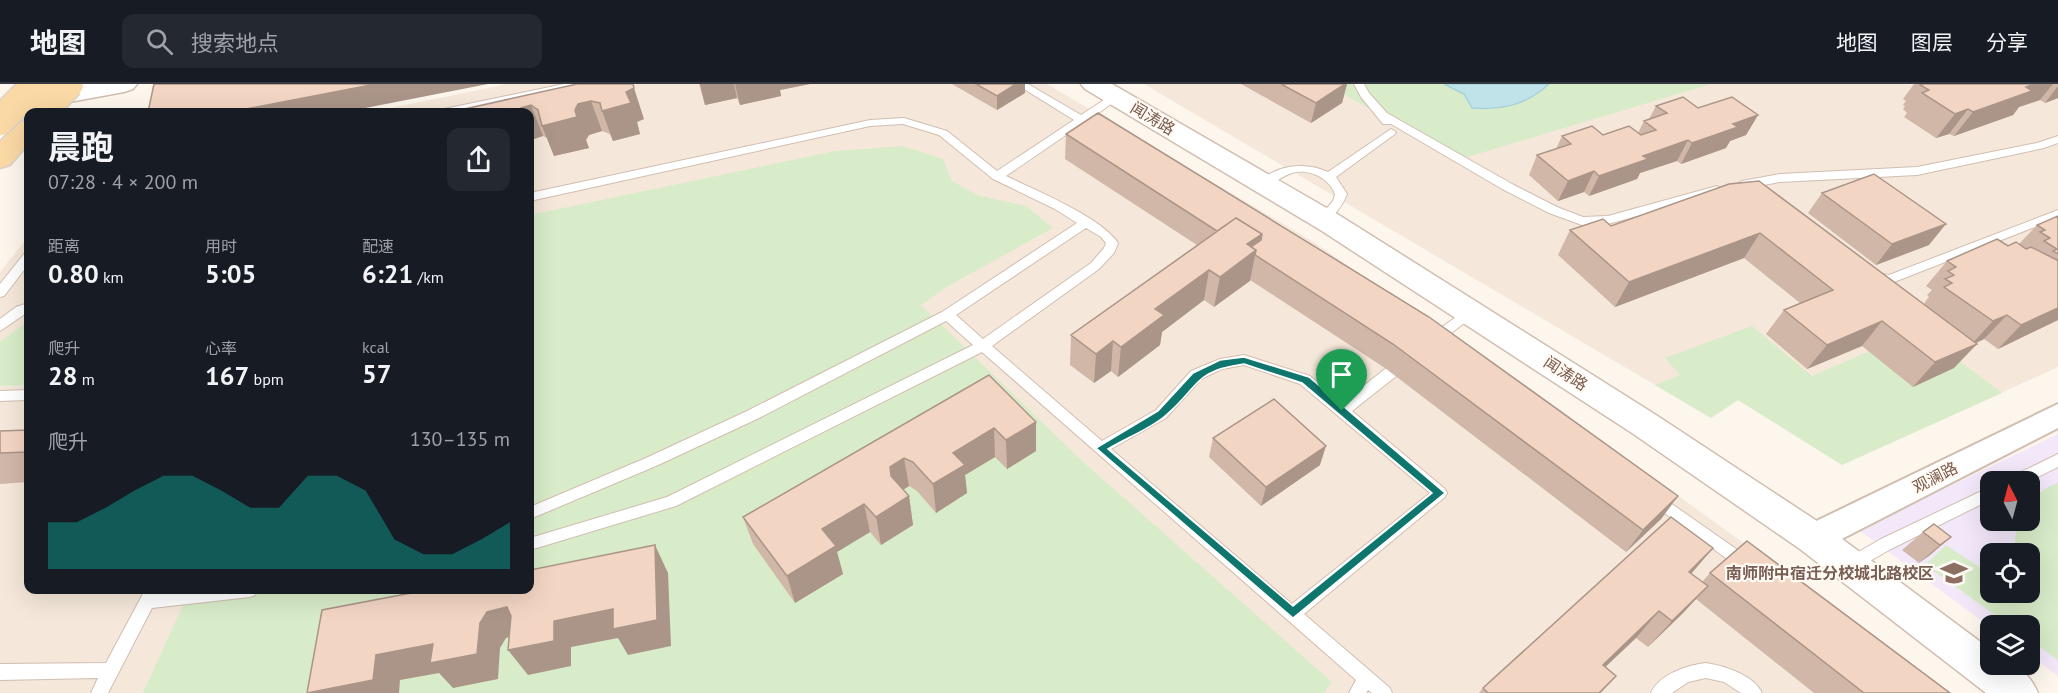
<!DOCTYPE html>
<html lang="zh">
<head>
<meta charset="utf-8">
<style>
  body { margin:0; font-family:"PT Sans","Noto Sans SC",sans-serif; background:#242831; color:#f1f3f6; height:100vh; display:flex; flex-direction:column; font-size:22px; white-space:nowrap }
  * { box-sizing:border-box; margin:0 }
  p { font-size:20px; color:#9ea1a6 }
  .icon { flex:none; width:33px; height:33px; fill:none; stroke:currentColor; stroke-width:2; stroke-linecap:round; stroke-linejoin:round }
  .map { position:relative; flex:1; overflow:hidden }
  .sheet { position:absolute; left:24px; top:24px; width:510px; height:486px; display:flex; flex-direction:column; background:#171b24; border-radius:12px; box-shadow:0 6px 24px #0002 }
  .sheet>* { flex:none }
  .needle { width:39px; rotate:354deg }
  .tools { position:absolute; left:1980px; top:387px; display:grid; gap:12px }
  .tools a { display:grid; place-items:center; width:60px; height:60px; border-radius:12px; background:#171b24; box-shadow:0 6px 24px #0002; font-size:30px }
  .pin { position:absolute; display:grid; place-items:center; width:51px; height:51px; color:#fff; margin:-62px -26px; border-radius:50% 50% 50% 0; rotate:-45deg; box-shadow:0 0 6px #0007 }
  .pin .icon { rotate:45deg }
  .round { display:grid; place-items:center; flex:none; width:63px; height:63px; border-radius:12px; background:#242831 }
  .headline { display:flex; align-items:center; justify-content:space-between; height:102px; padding:0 24px }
  h1 { font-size:33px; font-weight:700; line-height:45px }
  .stats { display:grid; grid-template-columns:repeat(3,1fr); gap:9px; height:102px; padding:6px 24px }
  .stats div { display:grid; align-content:center }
  .stats b { font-size:26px; font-weight:700 }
  .stats small { font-size:16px; font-weight:400 }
  .stats p { font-size:16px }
  .chart { height:168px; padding:12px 24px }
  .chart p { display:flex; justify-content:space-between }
  .chart svg { width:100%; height:108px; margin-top:6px; fill:#0f766e; opacity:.7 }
  header { display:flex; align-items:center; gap:36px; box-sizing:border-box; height:84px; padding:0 30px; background:#171b24; border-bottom:2px solid #363941 }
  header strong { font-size:28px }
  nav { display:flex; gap:33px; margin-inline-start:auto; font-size:21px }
  .search { width:420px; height:54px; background:#242831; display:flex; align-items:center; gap:15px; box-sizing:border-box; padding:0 21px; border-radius:12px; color:#9ea1a6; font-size:22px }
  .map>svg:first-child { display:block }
  .residential { fill:#f5e8da }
  .education { fill:#f3e8fa; fill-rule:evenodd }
  .green { fill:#d8ecc9 }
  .water { fill:#bfe3e8; stroke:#a5d3da; stroke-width:1.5 }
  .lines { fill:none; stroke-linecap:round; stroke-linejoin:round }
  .service-casing { stroke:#d1beb0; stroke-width:2 }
  .minor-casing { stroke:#d1beb0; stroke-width:4 }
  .tertiary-casing { stroke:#d1beb0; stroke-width:3 }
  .primary-casing { stroke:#dad1cd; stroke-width:3 }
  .service { fill:#fff; fill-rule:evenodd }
  .minor { fill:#fff; fill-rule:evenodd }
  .tertiary { fill:#fff; fill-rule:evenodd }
  .primary { fill:#fbd9a5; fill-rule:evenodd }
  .primary-bridge-casing { stroke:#dad1cd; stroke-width:31; stroke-linecap:butt }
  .primary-bridge { stroke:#fbd9a5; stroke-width:28 }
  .wall { fill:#d1b7a8 }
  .shaded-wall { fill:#aa9588 }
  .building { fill:#f3d5c3; stroke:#aa9588; stroke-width:1.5 }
  .route { fill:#0f766e; stroke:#fff; stroke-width:1.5; fill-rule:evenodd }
  .labels { text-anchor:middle; stroke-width:4.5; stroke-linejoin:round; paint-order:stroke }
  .street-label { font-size:16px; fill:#7a5c4d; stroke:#fffaf3 }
  .education-label { font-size:16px; font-weight:bold; fill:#785e54; stroke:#fffaf3; text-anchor:end }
</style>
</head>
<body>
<header>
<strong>地图</strong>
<div class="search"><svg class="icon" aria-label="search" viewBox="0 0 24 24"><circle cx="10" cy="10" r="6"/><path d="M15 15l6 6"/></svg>搜索地点</div>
<nav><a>地图</a><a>图层</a><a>分享</a></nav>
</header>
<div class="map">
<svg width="2058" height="609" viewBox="0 0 2058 609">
  <rect width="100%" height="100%" fill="#fdf6ec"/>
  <!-- residential -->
  <path class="residential" d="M507,0H1047L1312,157L1561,327L1792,494L1945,609H0V188L28,153V506H530V28H371Z
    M1144,0H2058V283L1842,381L1738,316L1711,334Z"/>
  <!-- education -->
  <path class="education" d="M2058,350V592L2030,571V542L1990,543L1859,446ZM1990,398H2030V436H1990ZM1990,470H2030V508H1990Z"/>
  <!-- green -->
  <path class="green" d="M1325,0H1711L1461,75Z
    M903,62L943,75L952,97L977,111L1026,122L1053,144L945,204L921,221L1080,375L1332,598L1324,609H143L190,506H530V131L835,67Z
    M28,237V301L0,302V258Z
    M1752,242L1812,292L1918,246L2002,309L1842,381L1738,316L1711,334L1655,301L1680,291L1665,274Z
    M2058,399V576L2030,556V542L2009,541L1925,481L1946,461L1990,490V508L2019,509L2027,514L2026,509L2030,508V470L2014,469L2017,437L2030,436V415L2050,402Z"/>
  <!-- water -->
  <path class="water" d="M1444,0H1549C1526,21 1503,26 1472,24L1464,10Z"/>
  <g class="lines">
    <defs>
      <path id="service" d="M564,0H584L579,3L457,28H439L444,25Z
        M1016,0H1028L1081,31L1113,10L1117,9L1122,12L1089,36L1103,44V48H1095L1082,40L1006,92C1035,106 1101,133 1118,159L1114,169L1099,185L992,262L1102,357L1156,326L1191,287L1220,275L1244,271L1310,292L1342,319L1399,274H1409L1411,278L1409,282L1352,327L1445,405L1447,409L1445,413L1304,530L1390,604L1392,609H1372L1368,606L1366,609H1349L1356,596L982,268L676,422L530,466V454L667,413L973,261L946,237L757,335L656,382L530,435V423L646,374L747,327L942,228L1077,139L1055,125L993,95L939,51L903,40L870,42L530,117V109L870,36L904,34L947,47L997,87L1074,36ZM1086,144L1101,153L1106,159L1104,164L1091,179L983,255L956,231ZM1244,281L1300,300L1430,409L1292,520L1111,365L1166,334L1201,295L1222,285Z
        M1354,0H1364L1369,9L1387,29L1512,100L1557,123L1583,133L1608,132L1717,102L1723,106L1721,109L1608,140L1582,141L1549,129L1504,106L1391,40H1383L1361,13Z
        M1391,45L1396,48L1395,50L1336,93L1347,110C1343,121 1334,134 1323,139L1317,135L1333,117L1335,110C1329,94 1309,84 1292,89C1283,92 1275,98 1267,103L1263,104L1257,100C1275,81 1305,77 1328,88Z
        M2058,52V59L2044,64L1917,91L1780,98L1742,105L1736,101L1742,97L1780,90L1917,83L2037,59Z
        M2058,126V134L1894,198L1871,196L1865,192L1871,188L1889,191Z
        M28,169V181L4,212L0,213V200L24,170Z
        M28,219V228L0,247V235L16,223Z
        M1470,223L1476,228L1475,231L1438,259H1428L1426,256L1428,253Z
        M28,306V316L0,317V307Z
        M2058,370V383L2028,398H2007L2009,394Z
        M1990,403V416L1891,465L1856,485L1851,487L1846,485L1843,480L1846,475L1881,455Z
        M1656,409L1752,476L1755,481L1752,486L1747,488L1742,486L1651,419L1649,415L1651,411Z
        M145,506H161L159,510L195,506H258L255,511L250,513L152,524L108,609H91L98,594L0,596V580L106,579Z
        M1706,579C1725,582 1754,591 1762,609H1741L1724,598L1706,594L1688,598L1672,609H1651C1659,590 1688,581 1706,579Z"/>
      <path id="minor" d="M2058,320V344L1824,464L1813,467L1802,464L1797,454L1802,444Z"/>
      <path id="tertiary" d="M82,0H137L133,5L124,8L37,24L28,22L24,16L28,10Z
        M1081,0H1112L1342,133L1656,331L1826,443L1990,565V580C2016,580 2027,585 2038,609H1986L1800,465L1632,349L1322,147L1085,5Z"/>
      <path id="primary" d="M28,36V60L10,81L0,84V58L19,38Z"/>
    </defs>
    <!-- service casing -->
    <use href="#service" class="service-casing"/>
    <!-- minor casing -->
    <use href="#minor" class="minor-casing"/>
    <!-- tertiary casing -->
    <use href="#tertiary" class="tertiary-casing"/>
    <!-- primary casing -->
    <use href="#primary" class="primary-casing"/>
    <!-- service -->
    <use href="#service" class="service"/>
    <!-- minor -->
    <use href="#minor" class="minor"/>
    <!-- tertiary -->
    <use href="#tertiary" class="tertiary"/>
    <!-- primary -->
    <use href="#primary" class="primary"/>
    <defs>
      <path id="primary-bridge" d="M43,28L69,0
        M0,37L36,0"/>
    </defs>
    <!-- primary-bridge casing -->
    <use href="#primary-bridge" class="primary-bridge-casing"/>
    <!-- primary-bridge -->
    <use href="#primary-bridge" class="primary-bridge"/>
  </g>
  <!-- wall -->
  <path class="wall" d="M577,0L644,35L637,38L640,50L613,57L610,50L602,47L589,51L586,56L589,64L554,72L547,54L543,52L534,55L531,61L533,75L530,76V28H451Z
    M699,0H810L780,6L781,12L740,21L737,14L705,21Z
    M952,0H1025V9L997,26Z
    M1241,0H1347L1342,19L1311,39Z
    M1914,0H2058V14L2045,19L2040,16L2019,23L2013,31L1954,52L1949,50L1936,54L1904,33L1907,29L1903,25L1905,22L1903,21L1906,17L1903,15Z
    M1656,22L1698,24L1758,31L1746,51L1730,57L1726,64L1681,80L1677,77L1640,89L1637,95L1589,112L1584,108L1558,117L1529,91L1537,71L1556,65L1562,52L1638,49L1644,37L1649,35Z
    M1066,50L1678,412L1661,435L1626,468L1385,284L1250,196L1214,223L1204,216L1162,248L1160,261L1118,293L1111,287L1094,299L1070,281L1071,251L1197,161L1065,75Z
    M1729,100L1927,222L1924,219L1929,213L1927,211L1932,206L1926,202L1947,177L2008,162L2019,160L2037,141L2058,132V236L1998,265L1984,255L1976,259L1954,284L1913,303L1862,262L1807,285L1766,250L1784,226L1800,219L1744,174L1615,223L1558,171L1570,146L1611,142Z
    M1822,109L1929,161L1876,181L1808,129Z
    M989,291L1036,367L1007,385L995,373L965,391L967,409L936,429L917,407L909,402L903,406L909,412L913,441L881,461L870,448L837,468L843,490L795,519L753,460L743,433Z
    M28,346V398L0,400V347Z
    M1213,354L1320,381L1261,422L1209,373Z
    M1923,448L1951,453L1930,471L1919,479L1902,466Z
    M1713,464L1691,490L1702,498L1710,489L1950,609H1814L1696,515L1683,529L1648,563L1636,554L1605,583L1616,592L1601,609H1479L1483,604Z"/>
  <!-- shaded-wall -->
  <path class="shaded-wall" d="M376,0H488L345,28H230Z
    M700,0H734L737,14L705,21Z
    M735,0H810L780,6L781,12L740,21Z
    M1016,0H1025V9L997,26V12Z
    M1345,0H1347L1342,19L1311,39L1316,19Z
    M2035,0H2053L2040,16L2019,23L2013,31L1954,52L1973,28L2026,3Z
    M2058,2V14L2045,19Z
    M634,4L644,35L637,38L640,50L613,57L602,27L626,8Z
    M591,17L602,47L589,51L586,56L589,64L554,72L542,42L575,26L578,20Z
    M531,21L543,52L534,55L531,61L533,75L530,76V28H519L521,24Z
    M1968,25L1949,50L1936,54L1955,30Z
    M1758,31L1746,51L1730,57L1726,64L1681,80L1692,59L1733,40Z
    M1688,56L1677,77L1640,89L1637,95L1589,112L1599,92L1643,72Z
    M1594,87L1584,108L1558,117L1568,97Z
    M1946,140L1929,161L1876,181L1892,160Z
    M1760,149L1744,174L1615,223L1629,198Z
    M1262,150L1257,172L1255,171L1250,197L1214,223L1220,193L1247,160Z
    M1209,186L1204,216L1162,248L1160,261L1118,293L1121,263L1155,225Z
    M2058,224V236L1998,265L2021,241Z
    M2007,231L1984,255L1970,262L1993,237Z
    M1882,237L1862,262L1807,285L1827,261Z
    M1113,257L1111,287L1094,299L1096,270Z
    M1977,260L1954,284L1913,303L1935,278Z
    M1036,338V367L1007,385L1006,356Z
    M994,344L995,373L965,391L967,409L936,429L933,400L953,369Z
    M1326,362L1320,381L1261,422L1266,403Z
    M904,374L909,402L895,411L890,383Z
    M909,412L913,441L881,461L876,433Z
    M1678,412L1661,435L1626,468L1643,446Z
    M864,420L870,448L837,468L843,490L795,519L787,492L822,445Z
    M1951,453L1930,471L1919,479L1940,461Z
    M655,461L668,489L671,562L628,571L618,554L571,563V582L528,591L508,566L554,537Z
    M1713,464L1690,491L1689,488Z
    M1708,502L1683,529L1648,563L1672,537Z
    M507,523L525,549L506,554L500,564L498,595L453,604L439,589L400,596L399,609H309L376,571L480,539L487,528Z
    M1659,527L1636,554L1581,606L1603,581Z"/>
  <!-- building -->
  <path class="building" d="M154,0H376L230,28H148Z
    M577,0H633L634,4L626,8L631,19L602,27L600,19L591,17L578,20L575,26L577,33L542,42L538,26L531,21L521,24L519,28H451Z
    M976,0H1016L997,12Z
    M1281,0H1345L1316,19Z
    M1923,0H2035L2026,3L2032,7L1973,28L1968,25L1955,30L1922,9L1929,6L1920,1Z
    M1683,13L1698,24L1732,13L1758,31L1733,40L1738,43L1692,59L1688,56L1643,72L1648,75L1599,92L1594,87L1568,97L1537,71L1571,60L1562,52L1592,42L1603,51L1629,42L1641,51L1656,46L1644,37L1667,29L1656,22Z
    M1098,29L1429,233L1678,412L1643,446L1393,260L1255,171L1256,166L1251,163L1261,156L1262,150L1236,134L1217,147L1066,50Z
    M1874,90L1946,140L1892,160L1822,109Z
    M1759,97L1977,260L1935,278L1882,237L1827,261L1784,226L1833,206L1760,149L1629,198L1570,146L1603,135L1611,142L1729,100Z
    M2058,132V170L2053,167L2057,165L2044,157L2050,154L2040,148L2045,146L2037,141Z
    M1236,134L1262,150L1247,160L1256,166L1220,193L1209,186L1155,225L1164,231L1121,263L1113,257L1096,270L1071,251Z
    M1997,155L2008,162L2016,158L2026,165L2031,163L2057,176L2058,175V224L2021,241L2007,231L1993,237L1944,203L1952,199L1945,195L1954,191L1948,187L1956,183L1947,177Z
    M989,291L1036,338L1006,356L994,344L953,369L965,381L933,400L913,378L904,374L890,383L891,392L909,412L876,433L864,420L822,445L836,462L787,492L743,433Z
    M1274,315L1326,362L1266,403L1213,354Z
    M28,346V368L0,369V347Z
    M1671,433L1713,464L1689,488L1708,502L1672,537L1659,527L1603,581L1616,592L1599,609H1488L1483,604Z
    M1934,440L1951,453L1940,461L1923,448Z
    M1747,457L1950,609H1864L1710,489Z
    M655,461L657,536L613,545V525L554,537V557L508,566L511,532L507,523L487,528L480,539L477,570L430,579L433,560L376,571L373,596L307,609L322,526L427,506H530V486Z"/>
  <!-- route -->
  <path class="route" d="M1244,273L1309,293L1445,409L1293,534L1096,364L1158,327L1193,289L1220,276ZM1244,280L1302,299L1432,409L1293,522L1108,365C1126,354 1150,345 1165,332C1200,303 1192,287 1244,280Z"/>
  <!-- icons -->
  <defs>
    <symbol id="school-bare" viewBox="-9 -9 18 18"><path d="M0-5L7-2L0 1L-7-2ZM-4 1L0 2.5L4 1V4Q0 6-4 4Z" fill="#8d6e63" stroke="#fffaf3" stroke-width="2.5" paint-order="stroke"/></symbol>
  </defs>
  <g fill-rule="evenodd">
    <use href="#school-bare" x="1935" y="470" width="38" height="38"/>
  </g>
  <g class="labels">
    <!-- street labels -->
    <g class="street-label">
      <text transform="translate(1153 34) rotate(31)" y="6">闻涛路</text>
      <text transform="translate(1566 289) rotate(33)" y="6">闻涛路</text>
      <text transform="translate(1935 393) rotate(-27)" y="6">观澜路</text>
    </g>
    <!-- education labels -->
    <g class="education-label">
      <text x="1934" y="495">南师附中宿迁分校城北路校区</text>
    </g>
  </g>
</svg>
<div class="tools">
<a><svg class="needle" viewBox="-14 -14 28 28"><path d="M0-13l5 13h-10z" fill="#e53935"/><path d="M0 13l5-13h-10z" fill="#9ea1a6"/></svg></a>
<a><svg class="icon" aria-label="locate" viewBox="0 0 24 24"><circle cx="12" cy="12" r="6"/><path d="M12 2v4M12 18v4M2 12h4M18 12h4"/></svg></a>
<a><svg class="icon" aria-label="layers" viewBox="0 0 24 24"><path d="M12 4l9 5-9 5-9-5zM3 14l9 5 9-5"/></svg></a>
</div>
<div class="pin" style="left:1342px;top:327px;background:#1e9e55"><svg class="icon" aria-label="arrive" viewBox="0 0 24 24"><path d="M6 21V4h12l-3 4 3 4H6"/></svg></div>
<section class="sheet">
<div class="headline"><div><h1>晨跑</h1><p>07:28 · 4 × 200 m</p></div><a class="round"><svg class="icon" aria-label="share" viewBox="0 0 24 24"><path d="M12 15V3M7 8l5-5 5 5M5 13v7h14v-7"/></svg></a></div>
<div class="stats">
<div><p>距离</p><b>0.80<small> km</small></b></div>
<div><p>用时</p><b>5:05</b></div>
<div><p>配速</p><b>6:21<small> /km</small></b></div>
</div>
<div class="stats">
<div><p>爬升</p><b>28<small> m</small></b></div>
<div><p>心率</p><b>167<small> bpm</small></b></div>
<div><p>kcal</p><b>57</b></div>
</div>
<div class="chart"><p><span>爬升</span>130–135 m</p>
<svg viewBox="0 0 160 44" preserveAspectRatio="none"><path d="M0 44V25L10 25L20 19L30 12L40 6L50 6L60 12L70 19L80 19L90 6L100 6L110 12L120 32L130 38L140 38L150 32L160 25V44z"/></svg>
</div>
</section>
</div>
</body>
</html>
